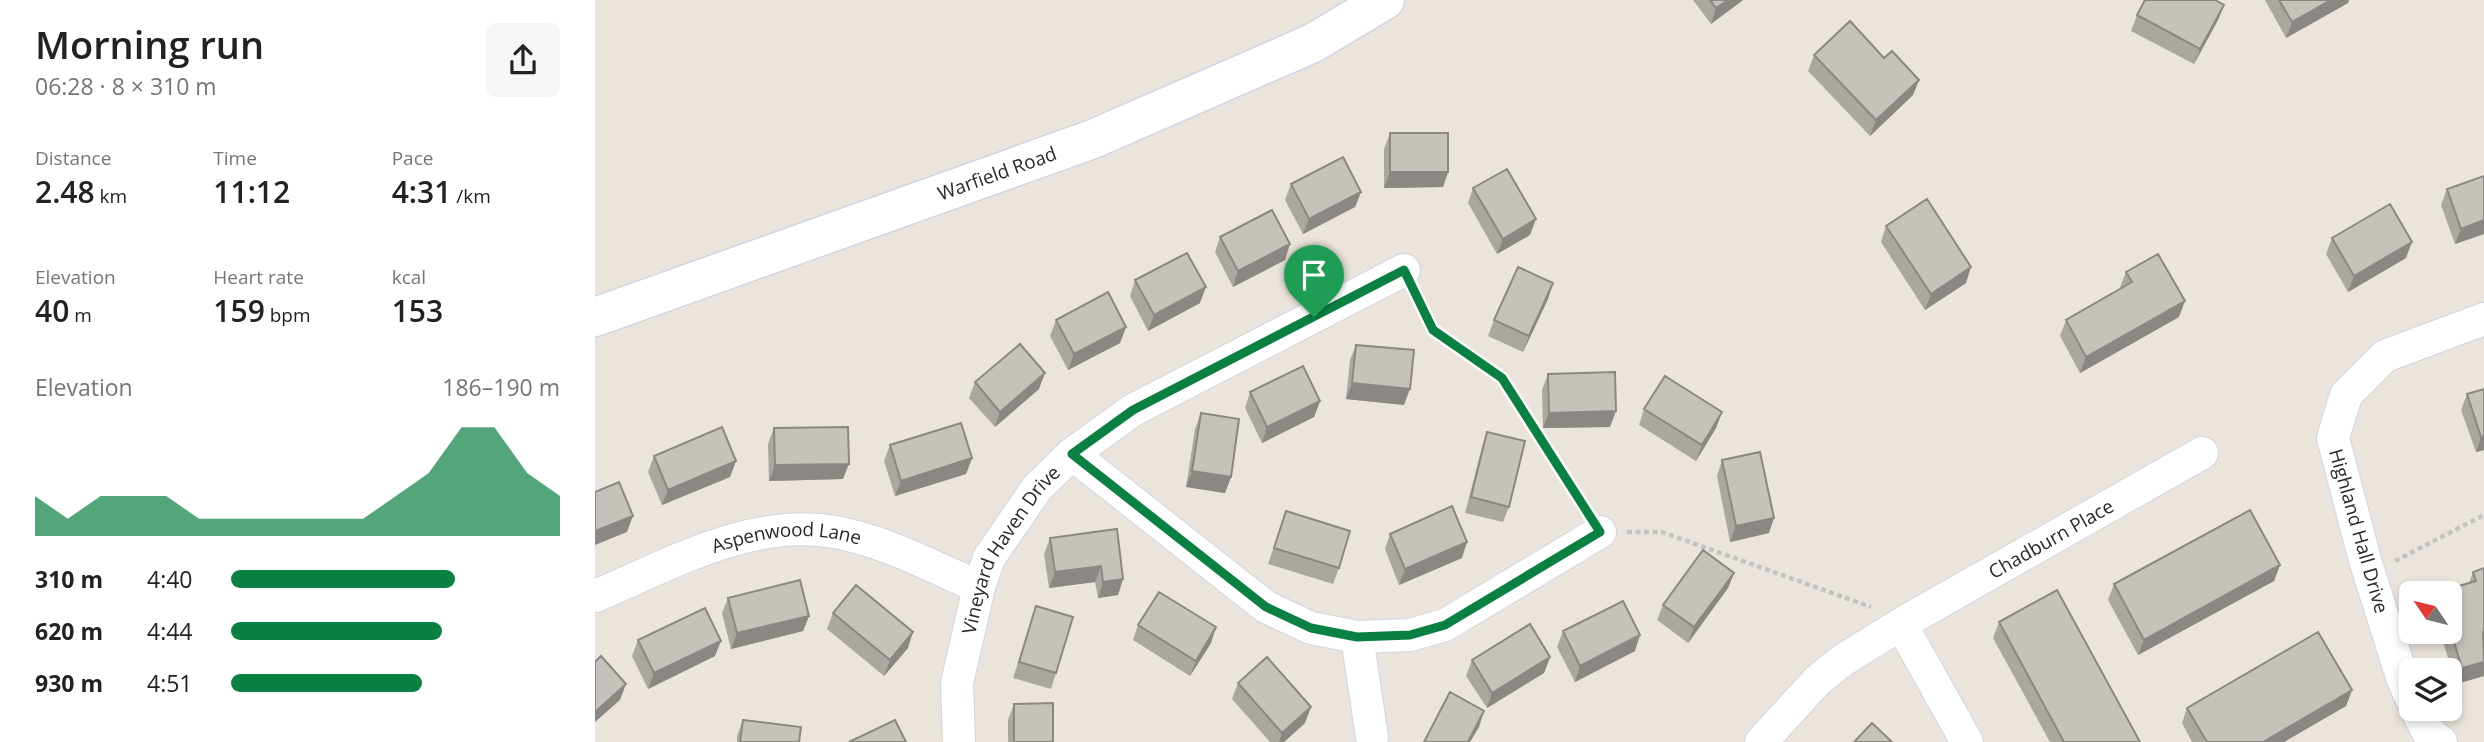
<!DOCTYPE html>
<html lang="en">
<head>
<meta charset="utf-8">
<style>
  body { margin:0; font-family:"Open Sans",sans-serif; background:#f6f6f6; color:#222; height:100vh; display:flex; flex-direction:column; font-size:26px; white-space:nowrap }
  * { box-sizing:border-box; margin:0 }
  p { font-size:23px; color:#767676 }
  .icon { flex:none; width:38px; height:38px; fill:none; stroke:currentColor; stroke-width:2; stroke-linecap:round; stroke-linejoin:round }
  .map { position:relative; flex:1; overflow:hidden }
  .sheet { display:flex; flex-direction:column; background:#fff; width:595px }
  .sheet>* { flex:none }
  .needle { width:46px; rotate:305deg }
  .buttons { position:absolute; left:1804px; top:581px; display:grid; gap:14px }
  .buttons a { display:grid; place-items:center; width:63px; height:63px; border-radius:10px; background:#fff; box-shadow:0 4px 10px #0003; font-size:35px }
  .pin { position:absolute; display:grid; place-items:center; width:60px; height:60px; color:#fff; margin:-72px -30px; border-radius:50% 50% 50% 0; rotate:-45deg; box-shadow:0 0 7px #0007 }
  .pin .icon { rotate:45deg }
  .round { display:grid; place-items:center; flex:none; width:74px; height:74px; border-radius:10px; background:#f6f6f6 }
  .headline { display:flex; align-items:center; justify-content:space-between; height:119px; padding:0 35px }
  h1 { font-size:38px; font-weight:600; line-height:52px }
  .stats { display:grid; grid-template-columns:repeat(3,1fr); gap:10px; height:119px; padding:7px 35px }
  .stats div { display:grid; align-content:center }
  .stats b { font-size:30px; font-weight:600 }
  .stats small { font-size:19px; font-weight:400 }
  .stats p { font-size:19px }
  .chart { height:196px; padding:14px 35px }
  .chart p { display:flex; justify-content:space-between }
  .chart svg { width:100%; height:126px; margin-top:7px; fill:#0b8043; opacity:.7 }
  ul { padding:0 35px; list-style:none; font-size:23px }
  li { display:grid; grid-template-columns:112px 84px 1fr; align-items:center; height:52px }
  li i { height:18px; border-radius:9px; background:#0b8043 }
  main { display:flex; flex:1; min-height:0 }
  .map>svg:first-child { display:block }
  .lines { fill:none; stroke-linecap:round; stroke-linejoin:round }
  .street-casing { stroke:#d2d4e1; stroke-width:34 }
  .secondary-casing { stroke:#d2d4e1; stroke-width:41 }
  .path { stroke:#c3c3c3; stroke-width:4.5; stroke-dasharray:5 3.5; stroke-linecap:butt }
  .street { stroke:#fff; stroke-width:32 }
  .secondary { stroke:#fff; stroke-width:38 }
  .wall { fill:#aaa7a1 }
  .shaded-wall { fill:#8b8883 }
  .building { fill:#c6c2bb; stroke:#8b8883; stroke-width:2 }
  .route-casing { stroke:#fff; stroke-width:14 }
  .route { stroke:#0b8043; stroke-width:9 }
  .labels { text-anchor:middle; stroke-width:5; stroke-linejoin:round; paint-order:stroke }
  .street-label { font-size:19px; fill:#292929; stroke:#fff }
</style>
</head>
<body>
<main>
<section class="sheet">
<div class="headline"><div><h1>Morning run</h1><p>06:28 · 8 × 310 m</p></div><a class="round"><svg class="icon" aria-label="share" viewBox="0 0 24 24"><path d="M12 15V3M7 8l5-5 5 5M5 13v7h14v-7"/></svg></a></div>
<div class="stats">
<div><p>Distance</p><b>2.48<small> km</small></b></div>
<div><p>Time</p><b>11:12</b></div>
<div><p>Pace</p><b>4:31<small> /km</small></b></div>
</div>
<div class="stats">
<div><p>Elevation</p><b>40<small> m</small></b></div>
<div><p>Heart rate</p><b>159<small> bpm</small></b></div>
<div><p>kcal</p><b>153</b></div>
</div>
<div class="chart"><p><span>Elevation</span>186–190 m</p>
<svg viewBox="0 0 160 44" preserveAspectRatio="none"><path d="M0 44V30L10 38L20 30L30 30L40 30L50 38L60 38L70 38L80 38L90 38L100 38L110 30L120 22L130 6L140 6L150 22L160 30V44z"/></svg>
</div>
<ul>
<li><b>310 m</b>4:40<i style="width:68%"></i></li>
<li><b>620 m</b>4:44<i style="width:64%"></i></li>
<li><b>930 m</b>4:51<i style="width:58%"></i></li>
</ul>
</section>
<div class="map">
<svg width="1889" height="742" viewBox="0 0 1889 742">
  <rect width="100%" height="100%" fill="#eae4dc"/>
  <g class="lines">
    <defs>
      <g id="street">
        <path d="M477,454L671,607L716,628L762,637L815,635L850,625L1005,532"/>
        <path id="s1" d="M0,596C74,565 157,517 240,532C290,541 338,567 384,587"/>
        <path d="M1307,626L1372,742"/>
        <path d="M762,637L777,737"/>
        <path d="M1816,698L1807,677L1770,560L1738,438L1751,395L1790,356L1889,319"/>
        <path d="M1821,709L1833,732L1846,742"/>
        <path id="s2" d="M364,742L362,683L384,587L394,558L442,488L477,454L538,410L809,270"/>
        <path id="s3" d="M1166,742L1223,680L1248,660L1313,620L1607,453"/>
      </g>
      <g id="secondary">
        <path id="s4" d="M0,317L498,139L718,43L790,0"/>
      </g>
    </defs>
    <!-- street casing -->
    <use href="#street" class="street-casing"/>
    <!-- secondary casing -->
    <use href="#secondary" class="secondary-casing"/>
    <!-- path -->
    <path class="path" d="M821,295L838,329L907,378L990,509
      M1032,532H1067L1276,607
      M1800,561L1889,515"/>
    <!-- street -->
    <use href="#street" class="street"/>
    <!-- secondary -->
    <use href="#secondary" class="secondary"/>
  </g>
  <!-- wall -->
  <path class="wall" d="M1098,0H1148L1116,24Z
    M1670,0H1754L1753,3L1691,38Z
    M1629,5L1623,20L1599,64L1536,31L1542,15Z
    M1219,55L1289,58L1324,80L1318,95L1275,136L1213,71Z
    M795,133L853,172L848,187L789,188V149Z
    M1889,176V234L1860,244L1846,205L1852,189Z
    M696,184L766,192L760,207L708,234L690,200Z
    M878,188L935,235L902,254L873,203Z
    M1291,226L1371,283L1330,310L1286,242Z
    M625,237L690,260L638,287L620,252Z
    M1737,238L1811,258L1753,292L1731,254Z
    M1531,272L1584,317L1485,373L1465,336L1471,320L1526,289L1525,287Z
    M540,280L605,303L553,331L535,296Z
    M953,299L928,352L893,336L899,320Z
    M461,320L531,327L525,343L473,370L455,336Z
    M761,345L809,405L751,399L755,360Z
    M953,374L1015,427L948,428L947,390Z
    M380,382L444,389L400,427L374,398Z
    M1889,389V450L1881,452L1866,410L1872,394Z
    M655,392L725,401L719,417L667,443L650,408Z
    M1049,409L1127,412L1121,428L1101,461L1044,425Z
    M606,413L636,477L630,493L591,487L600,429Z
    M179,428L248,479L174,481L173,444Z
    M892,432L914,507L908,522L870,513L887,447Z
    M295,445L377,458L371,474L300,496L289,461Z
    M59,456L141,461L135,477L67,505L53,472Z
    M1127,460L1174,533L1135,542L1122,476Z
    M691,511L744,568L738,584L673,564Z
    M795,534L867,558L804,585L790,549Z
    M455,538L528,579L523,595L503,598L500,582L454,588L449,554Z
    M1685,565L1679,581L1543,655L1513,600L1519,584Z
    M1889,568V676L1861,684L1845,632H1855V593H1843L1874,583L1878,572Z
    M1139,573L1133,588L1093,643L1062,620L1068,605Z
    M133,598L214,616L208,631L136,649L127,613Z
    M441,606L461,673L456,689L418,678Z
    M238,613L313,648L289,676L232,629Z
    M1404,622L1545,742H1455L1398,638Z
    M543,625L616,643L595,676L538,640Z
    M968,631L1040,651L980,682L962,647Z
    M43,640L120,656L53,689L37,656Z
    M955,657L949,673L892,708L871,676L877,660Z
    M643,683L710,723L689,742H675L637,699Z
    M1757,690L1751,706L1689,742H1597L1587,723L1592,708Z
    M419,704L458,742H413V720Z
    M148,720L204,742H142V736Z"/>
  <!-- shaded-wall -->
  <path class="shaded-wall" d="M1133,0H1148L1116,24L1121,8Z
    M1736,0H1754L1753,3L1691,38L1697,22Z
    M1629,5L1623,20L1599,64L1605,49Z
    M1324,80L1318,95L1275,136L1281,120Z
    M795,172H853L848,187L789,188Z
    M766,192L760,207L708,234L714,219Z
    M941,219L935,235L902,254L908,239Z
    M1889,220V234L1860,244L1866,229Z
    M1817,242L1811,258L1753,292L1759,276Z
    M695,244L690,260L638,287L643,271Z
    M1376,267L1371,283L1330,310L1336,294Z
    M958,283L953,299L928,352L934,336Z
    M611,287L605,303L553,331L559,315Z
    M1590,301L1584,317L1485,373L1491,357Z
    M531,327L525,343L473,370L479,354Z
    M450,373L444,389L400,427L405,412Z
    M757,383L815,389L809,405L751,399Z
    M725,401L719,417L667,443L672,427Z
    M1021,411L1015,427L948,428L954,413Z
    M1127,412L1121,428L1101,461L1107,445Z
    M1889,436V450L1881,452L1886,437Z
    M377,458L371,474L300,496L306,481Z
    M141,461L135,477L67,505L73,490Z
    M254,464L248,479L174,481L180,465Z
    M597,471L636,477L630,493L591,487Z
    M38,516L32,532L0,545V531Z
    M1179,518L1174,533L1135,542L1141,526Z
    M872,542L867,558L804,585L810,569Z
    M1685,565L1679,581L1543,655L1549,640Z
    M506,566L500,582L454,588L460,572Z
    M1139,573L1133,588L1093,643L1099,627Z
    M528,579L523,595L503,598L508,582Z
    M214,616L208,631L136,649L142,633Z
    M621,627L616,643L595,676L601,661Z
    M318,632L313,648L289,676L295,660Z
    M1045,635L1040,651L980,682L985,666Z
    M126,641L120,656L53,689L59,673Z
    M955,657L949,673L892,708L897,693Z
    M1889,662V676L1861,684L1867,668Z
    M31,684L25,700L0,722V712Z
    M1757,690L1751,706L1689,742H1668Z
    M716,707L710,723L689,742H684L687,733Z
    M889,711L884,727L875,742H873Z"/>
  <!-- building -->
  <path class="building" d="M1115,0H1133L1121,8Z
    M1550,0H1620L1629,5L1605,49L1542,15Z
    M1684,0H1736L1697,22Z
    M1255,21L1289,58L1297,51L1324,80L1281,120L1219,55Z
    M795,133H853V172H795Z
    M748,157L766,192L714,219L696,184Z
    M912,169L941,219L908,239L878,188Z
    M1889,176V220L1866,229L1852,189Z
    M1332,199L1376,267L1336,294L1291,226Z
    M1795,204L1817,242L1759,276L1737,238Z
    M677,210L695,244L643,271L625,237Z
    M592,253L611,287L559,315L540,280Z
    M1563,254L1590,301L1491,357L1471,320L1537,282L1531,272Z
    M923,267L958,283L934,336L899,320Z
    M513,292L531,327L479,354L461,320Z
    M425,344L450,373L405,412L380,382Z
    M761,345L819,350L815,389L757,383Z
    M708,366L725,401L672,427L655,392Z
    M1020,372L1021,411L954,413L953,374Z
    M1070,376L1127,412L1107,445L1049,409Z
    M1889,389V436L1886,437L1872,394Z
    M606,413L644,419L636,477L597,471Z
    M366,423L377,458L306,481L295,445Z
    M127,427L141,461L73,490L59,456Z
    M253,427L254,464L180,465L179,428Z
    M892,432L930,441L914,507L876,497Z
    M1165,452L1179,518L1141,526L1127,460Z
    M24,482L38,516L0,531V492Z
    M857,506L872,542L810,569L795,534Z
    M1655,510L1685,565L1549,640L1519,584Z
    M691,511L755,531L744,568L679,548Z
    M522,529L528,579L508,582L506,566L460,572L455,538Z
    M1108,550L1139,573L1099,627L1068,605Z
    M1889,568V632H1888L1889,662L1867,668L1855,629V593H1844L1843,592L1881,581L1878,572Z
    M205,580L214,616L142,633L133,598Z
    M261,585L318,632L295,660L238,613Z
    M1462,590L1545,742H1469L1404,622Z
    M564,592L621,627L601,661L543,625Z
    M1028,601L1045,635L985,666L968,631Z
    M441,606L478,617L461,673L424,662Z
    M110,608L126,641L59,673L43,640Z
    M935,624L955,657L897,693L877,660Z
    M1723,632L1757,690L1668,742H1612L1592,708Z
    M6,656L31,684L0,712V662Z
    M672,657L716,707L687,733L643,683Z
    M855,692L889,711L873,742H829Z
    M458,703V742H419V704Z
    M148,720L206,727L204,742H145Z
    M300,720L311,742H254Z
    M1277,723L1297,742H1259Z"/>
  <g class="lines">
    <defs>
      <path id="route" d="M809,270L838,330L907,378L1005,532L850,625L815,635L762,637L716,628L671,607L477,454L538,410Z"/>
    </defs>
    <!-- route casing -->
    <use href="#route" class="route-casing"/>
    <!-- route -->
    <use href="#route" class="route"/>
  </g>
  <g class="labels">
    <!-- street labels -->
    <g class="street-label">
      <text dy="7" stroke="none"><textPath href="#s4" startOffset="427">Warfield Road</textPath></text>
      <text transform="translate(1764 531) rotate(74)" y="7">Highland Hall Drive</text>
      <text dy="7" stroke="none"><textPath href="#s3" startOffset="357">Chadburn Place</textPath></text>
      <text dy="7" stroke="none"><textPath href="#s1" startOffset="203">Aspenwood Lane</textPath></text>
      <text dy="7" stroke="none"><textPath href="#s2" startOffset="205">Vineyard Haven Drive</textPath></text>
    </g>
  </g>
</svg>
<div class="buttons">
<a><svg class="needle" viewBox="-14 -14 28 28"><path d="M0-13l5 13h-10z" fill="#e53935"/><path d="M0 13l5-13h-10z" fill="#767676"/></svg></a>
<a><svg class="icon" aria-label="layers" viewBox="0 0 24 24"><path d="M12 4l9 5-9 5-9-5zM3 14l9 5 9-5"/></svg></a>
</div>
<div class="pin" style="left:719px;top:317px;background:#1e9e55"><svg class="icon" aria-label="arrive" viewBox="0 0 24 24"><path d="M6 21V4h12l-3 4 3 4H6"/></svg></div>
</div>
</main>
</body>
</html>
